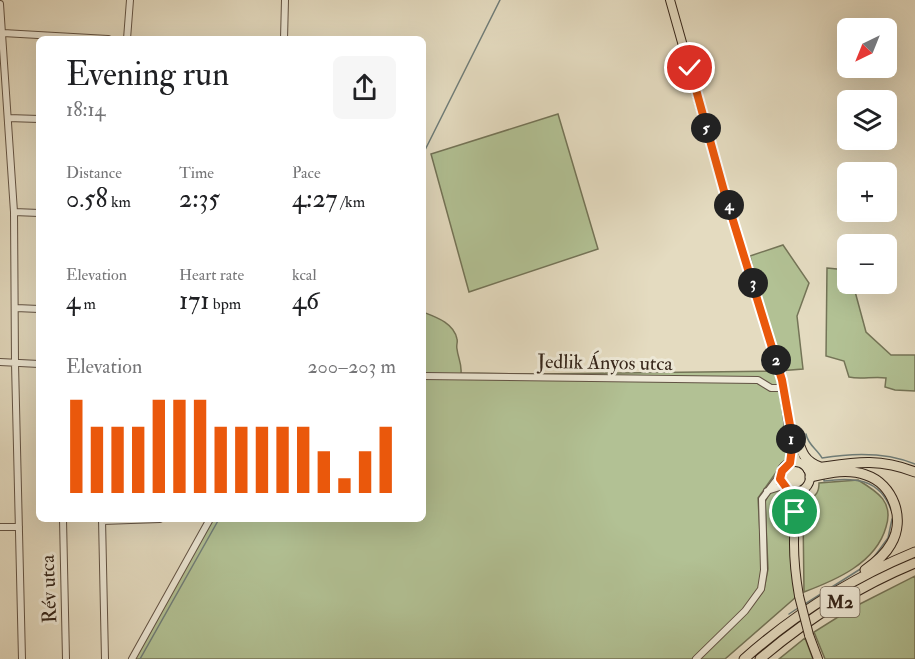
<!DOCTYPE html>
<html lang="en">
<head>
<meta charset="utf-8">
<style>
  body { margin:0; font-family:"IM FELL Double Pica",serif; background:#f6f6f6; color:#202124; height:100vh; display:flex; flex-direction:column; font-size:22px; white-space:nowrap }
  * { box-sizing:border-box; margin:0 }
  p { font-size:20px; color:#757577 }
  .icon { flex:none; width:33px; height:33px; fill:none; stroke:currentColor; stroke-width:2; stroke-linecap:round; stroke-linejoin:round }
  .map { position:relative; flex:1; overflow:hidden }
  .drawer { position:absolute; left:36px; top:36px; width:390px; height:486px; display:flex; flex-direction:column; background:#fff; border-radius:9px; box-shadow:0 6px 24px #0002 }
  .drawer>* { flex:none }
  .needle { width:39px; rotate:223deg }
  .buttons { position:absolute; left:837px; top:18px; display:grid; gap:12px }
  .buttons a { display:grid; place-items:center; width:60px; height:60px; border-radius:9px; background:#fff; box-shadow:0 6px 24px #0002; font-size:30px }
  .pin { position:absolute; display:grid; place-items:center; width:51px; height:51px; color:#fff; margin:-26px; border:3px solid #fff; border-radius:50%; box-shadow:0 2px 6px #0007 }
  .km { position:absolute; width:30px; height:30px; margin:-15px; border-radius:50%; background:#222; color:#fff; font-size:16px; line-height:30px; text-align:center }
  .round { display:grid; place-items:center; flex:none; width:63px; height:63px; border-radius:9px; background:#f6f6f6 }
  .head { display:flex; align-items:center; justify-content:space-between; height:102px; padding:0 30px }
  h1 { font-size:33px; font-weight:600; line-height:45px }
  .metrics { display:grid; grid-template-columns:repeat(3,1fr); gap:9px; height:102px; padding:6px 30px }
  .metrics div { display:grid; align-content:center }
  .metrics b { font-size:26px; font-weight:600 }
  .metrics small { font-size:16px; font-weight:400 }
  .metrics p { font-size:16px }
  .chart { height:168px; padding:12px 30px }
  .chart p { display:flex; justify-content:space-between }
  .chart svg { width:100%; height:108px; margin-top:6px; stroke:#ea580c; stroke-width:6 }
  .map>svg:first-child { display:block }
  .green { fill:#b2c194; stroke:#747457; stroke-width:1.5 }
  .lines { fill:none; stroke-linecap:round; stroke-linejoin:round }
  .stream { stroke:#707e79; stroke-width:1.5 }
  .minor-casing { stroke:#625344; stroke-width:8 }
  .major-casing { stroke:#36261a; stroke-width:10 }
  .highway-casing { stroke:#36261a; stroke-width:11 }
  .minor { stroke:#ede8d6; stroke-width:6 }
  .major { stroke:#e4dbc0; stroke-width:8 }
  .highway { stroke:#e4dbc0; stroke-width:9 }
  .major-bridge-casing { stroke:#36261a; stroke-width:10; stroke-linecap:butt }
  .major-bridge { stroke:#e4dbc0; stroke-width:8 }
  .route-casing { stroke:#fff; stroke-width:12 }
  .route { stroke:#ea580c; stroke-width:8 }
  .labels { text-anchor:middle; stroke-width:6; stroke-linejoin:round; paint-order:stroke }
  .shield { fill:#ede8d6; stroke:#6d6052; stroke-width:1.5 }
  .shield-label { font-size:18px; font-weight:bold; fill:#36261a }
  .street-label { font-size:20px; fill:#36261a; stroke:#ede8d6 }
</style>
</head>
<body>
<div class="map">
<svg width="915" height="659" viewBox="0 0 915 659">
  <rect width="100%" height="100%" fill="#e4dbc0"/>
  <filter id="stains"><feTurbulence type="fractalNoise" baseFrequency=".00333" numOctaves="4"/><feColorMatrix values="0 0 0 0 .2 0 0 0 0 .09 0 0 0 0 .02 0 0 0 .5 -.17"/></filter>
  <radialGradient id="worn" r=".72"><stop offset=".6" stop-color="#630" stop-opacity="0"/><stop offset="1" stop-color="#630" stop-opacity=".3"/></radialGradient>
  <!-- green -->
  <path class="green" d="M558,114L598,249L469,292L431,154Z
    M783,245L809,283L797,316L803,369L778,371L792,458L790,463L782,464L758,498L762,570L760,588L744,609L692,659H134L212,519H423V312C436,317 454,323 457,339C458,342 456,345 457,349C458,358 462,364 461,373L536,374L777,371L750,256Z
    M827,268L847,270L848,284H853L866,332L891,355H915V391L895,390L885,387L886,378C873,376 861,380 849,377L844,361L826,356Z
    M858,480C878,492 894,502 886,527C876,563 836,580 804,592L803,512L805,504C813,496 819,496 819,483Z
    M780,489L784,490L791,503L796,597L725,659H700L746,613L764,590L768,569L765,502L770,492Z
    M915,576V659H825L814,632L854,607Z
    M805,638L813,659H779Z"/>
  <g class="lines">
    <!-- stream -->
    <path class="stream" d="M423,154L500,0
      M806,434C808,445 817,449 822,458C852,453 886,452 915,464
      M824,479V481C853,477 880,478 891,510
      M874,557L888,538L892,519
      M805,604L862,568
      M789,614L798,608
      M140,659L219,519"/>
    <defs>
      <path id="minor" d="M0,4L14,212L15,363L22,659
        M3,33L108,39
        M127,39L130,0
        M284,39L285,0
        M8,118L39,119
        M14,212L39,213
        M16,308L39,309
        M0,362L39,364
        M423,376L758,380L771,388H784
        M767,491L783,486
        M63,519L66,659
        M102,519L105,659
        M102,521L160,519
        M0,527H19
        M132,659L210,519
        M696,659L745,611L761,589L764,570L762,499L781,474"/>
      <path id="major" d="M670,0L724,191L782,380L792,448L797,462
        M780 477a15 15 0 1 1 30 0a15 15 0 1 1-30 0Z
        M799,596C793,562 791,524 801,491
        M809,635L818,659"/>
      <path id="highway" d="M790,429L795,431C801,448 801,460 820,467
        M808,469C849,464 874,456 915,472
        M810,477C828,473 847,468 866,475C893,484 906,519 891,544C885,555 875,563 865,570
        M744,659C795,614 852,578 915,552
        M760,659C806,620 859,586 915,563"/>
    </defs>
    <!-- minor casing -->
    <use href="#minor" class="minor-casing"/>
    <!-- major casing -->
    <use href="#major" class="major-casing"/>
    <!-- highway casing -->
    <use href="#highway" class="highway-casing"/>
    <!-- minor -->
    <use href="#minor" class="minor"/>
    <!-- major -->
    <use href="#major" class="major"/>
    <!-- highway -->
    <use href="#highway" class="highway"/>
    <defs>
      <path id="major-bridge" d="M799,596L809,635"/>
    </defs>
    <!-- major-bridge casing -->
    <use href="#major-bridge" class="major-bridge-casing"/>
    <!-- major-bridge -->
    <use href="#major-bridge" class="major-bridge"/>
  </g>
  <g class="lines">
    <defs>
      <path id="route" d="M690,68L724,191L782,380L791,431L792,448L790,463L782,471L780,479L788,490L795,512"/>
    </defs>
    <!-- route casing -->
    <use href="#route" class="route-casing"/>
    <!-- route -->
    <use href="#route" class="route"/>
  </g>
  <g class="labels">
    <!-- shield labels -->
    <rect class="shield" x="820.5" y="587" width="39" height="30" rx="4.5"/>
    <g class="shield-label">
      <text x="840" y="608">M2</text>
    </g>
    <!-- street labels -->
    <g class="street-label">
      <text transform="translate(605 362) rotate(1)" y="7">Jedlik Ányos utca</text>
      <text transform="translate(48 589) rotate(-92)" y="7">Rév utca</text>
    </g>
  </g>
  <rect width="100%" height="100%" filter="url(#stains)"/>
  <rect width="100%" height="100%" fill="url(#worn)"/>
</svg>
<div class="buttons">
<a><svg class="needle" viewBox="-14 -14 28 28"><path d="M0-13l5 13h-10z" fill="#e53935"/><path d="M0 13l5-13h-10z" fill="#757577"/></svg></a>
<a><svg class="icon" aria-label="layers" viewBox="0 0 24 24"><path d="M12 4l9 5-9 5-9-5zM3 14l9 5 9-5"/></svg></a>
<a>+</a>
<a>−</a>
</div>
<div class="pin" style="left:795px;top:512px;background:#1e9e55"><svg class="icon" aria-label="arrive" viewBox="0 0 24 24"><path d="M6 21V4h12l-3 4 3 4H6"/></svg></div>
<div class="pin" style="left:690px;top:68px;background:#d93025"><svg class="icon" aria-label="check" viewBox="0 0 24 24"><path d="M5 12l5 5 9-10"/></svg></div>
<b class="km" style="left:791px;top:439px">1</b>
<b class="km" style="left:776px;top:360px">2</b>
<b class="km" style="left:753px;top:283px">3</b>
<b class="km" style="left:729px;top:205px">4</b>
<b class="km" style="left:706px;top:128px">5</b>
<section class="drawer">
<div class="head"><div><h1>Evening run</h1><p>18:14</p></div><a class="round"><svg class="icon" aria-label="share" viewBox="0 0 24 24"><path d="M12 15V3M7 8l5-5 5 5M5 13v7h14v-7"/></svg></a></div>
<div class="metrics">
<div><p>Distance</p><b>0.58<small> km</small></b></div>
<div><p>Time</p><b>2:35</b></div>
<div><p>Pace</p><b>4:27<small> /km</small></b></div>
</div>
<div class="metrics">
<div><p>Elevation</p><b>4<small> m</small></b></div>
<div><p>Heart rate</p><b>171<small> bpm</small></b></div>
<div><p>kcal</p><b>46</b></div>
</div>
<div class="chart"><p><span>Elevation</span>200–203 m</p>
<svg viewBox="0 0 160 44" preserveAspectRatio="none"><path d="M5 44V6M15 44V17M25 44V17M35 44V17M45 44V6M55 44V6M65 44V6M75 44V17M85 44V17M95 44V17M105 44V17M115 44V17M125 44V27M135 44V38M145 44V27M155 44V17"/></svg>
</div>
</section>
</div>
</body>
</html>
